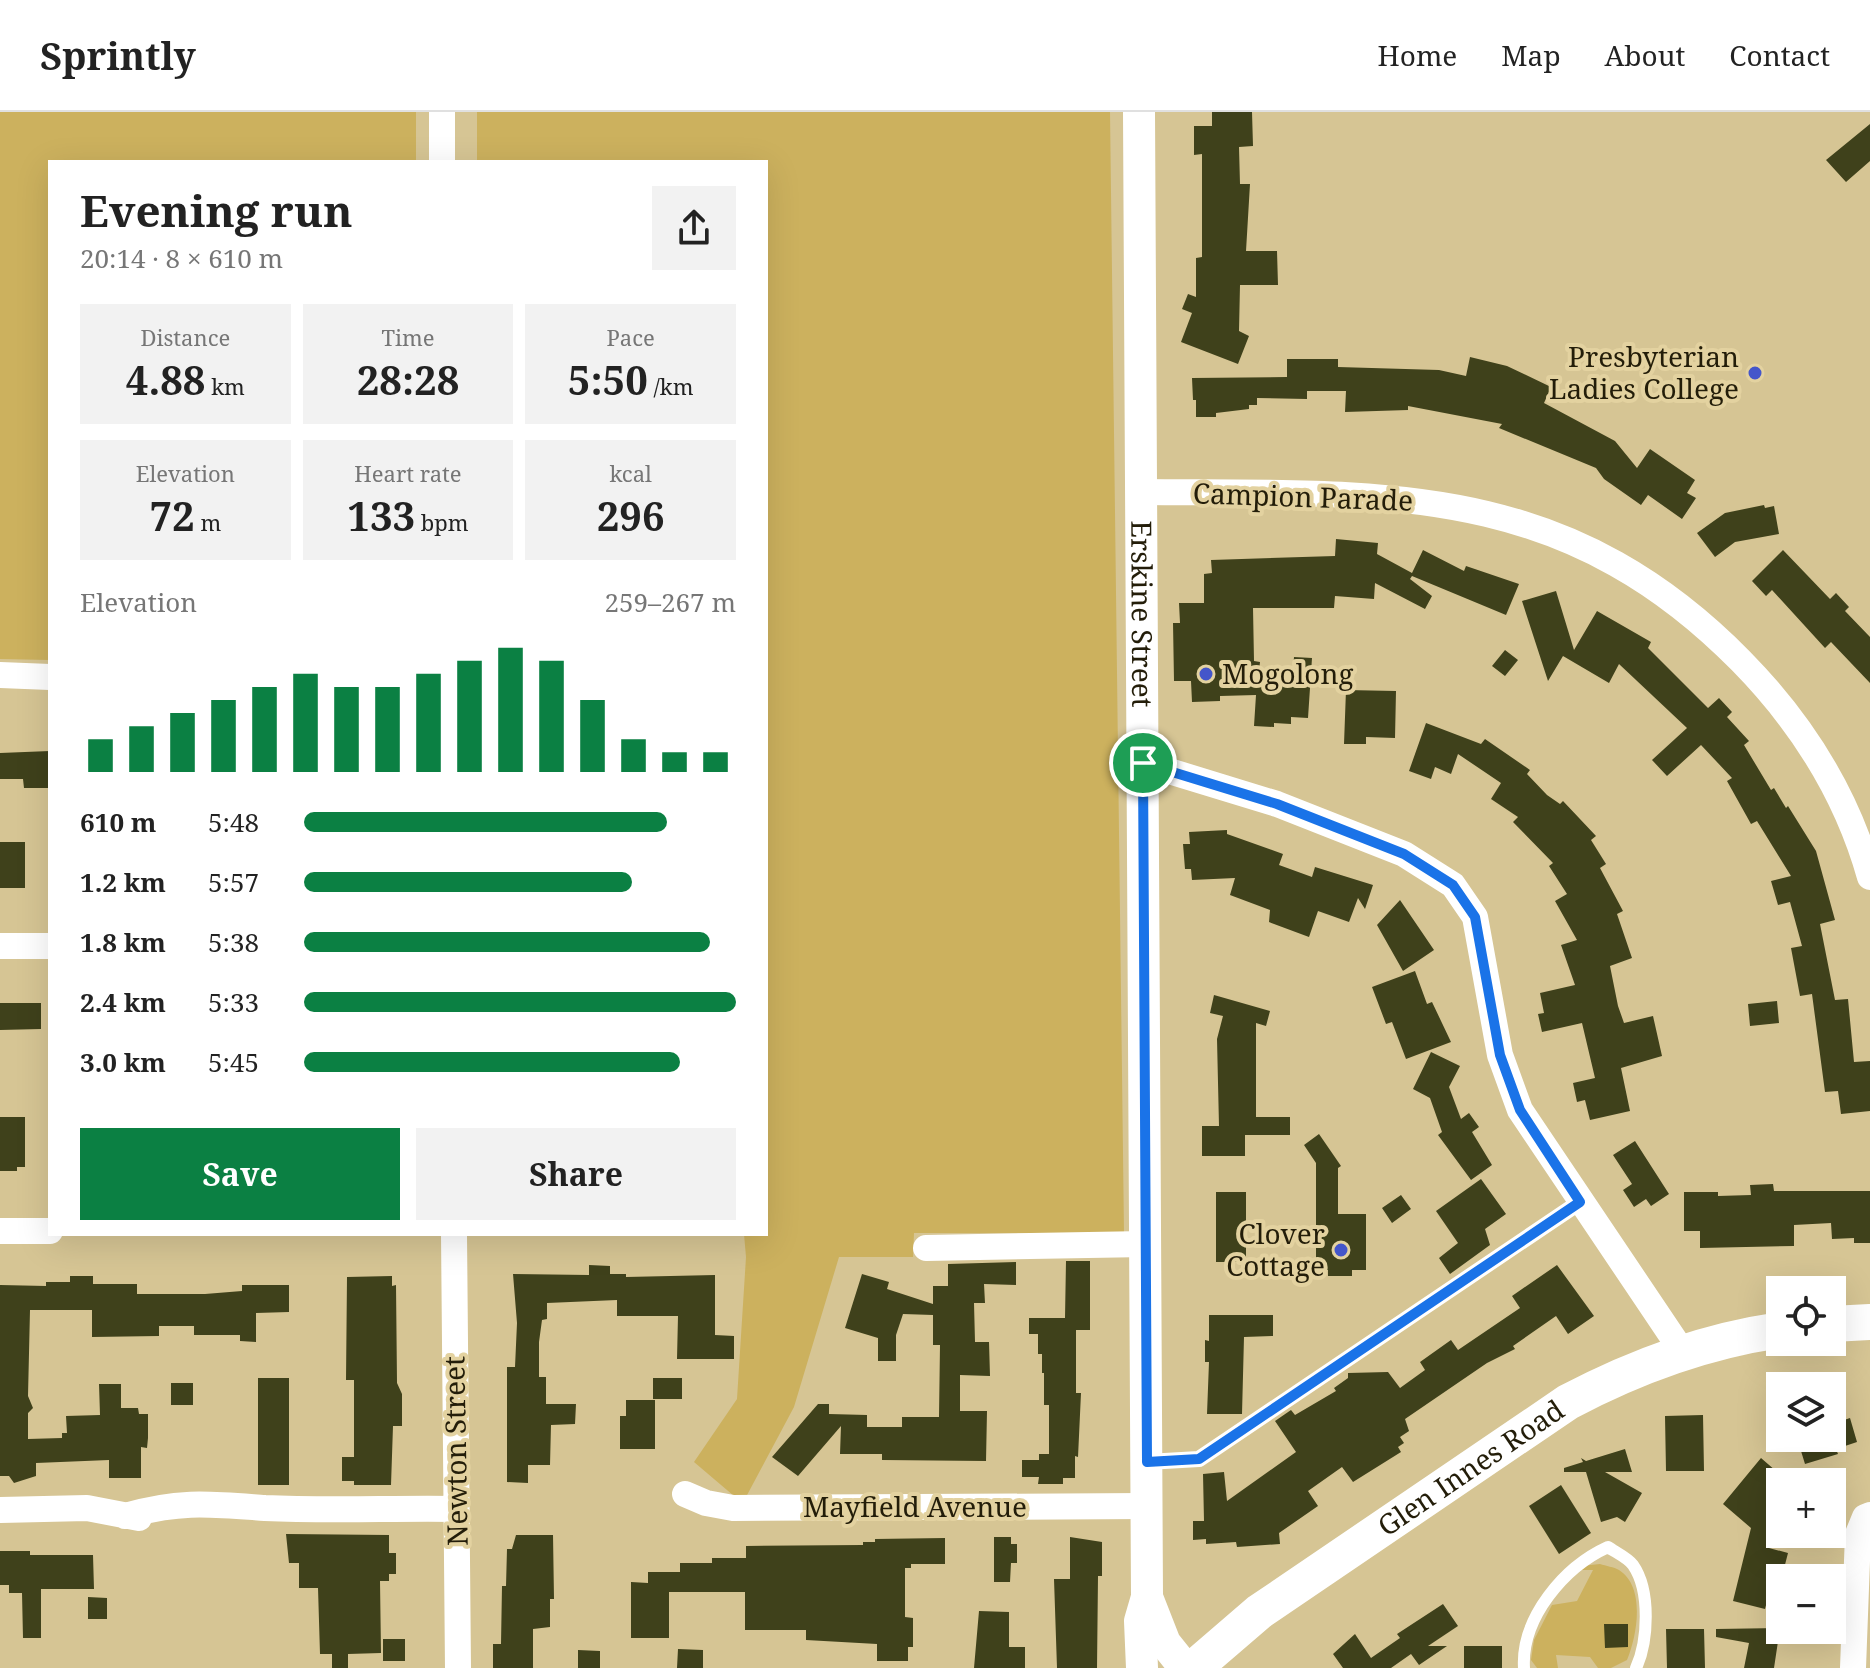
<!DOCTYPE html>
<html lang="en">
<head>
<meta charset="utf-8">
<style>
  body { margin:0; font-family:"Noto Serif",serif; background:#f2f2f2; color:#222; height:100vh; display:flex; flex-direction:column; font-size:30px; white-space:nowrap }
  * { box-sizing:border-box; margin:0 }
  p { font-size:26px; color:#767676 }
  .icon { flex:none; width:44px; height:44px; fill:none; stroke:currentColor; stroke-width:2; stroke-linecap:round; stroke-linejoin:round }
  .map { position:relative; flex:1; overflow:hidden }
  .details { position:absolute; left:48px; top:48px; width:720px; height:1076px; display:flex; flex-direction:column; background:#fff; border-radius:0px; box-shadow:0 8px 32px #0002 }
  .details>* { flex:none }
  .tools { position:absolute; left:1766px; top:1164px; display:grid; gap:16px }
  .tools a { display:grid; place-items:center; width:80px; height:80px; border-radius:0px; background:#fff; box-shadow:0 8px 32px #0002; font-size:40px }
  .pin { position:absolute; display:grid; place-items:center; width:68px; height:68px; color:#fff; margin:-34px; border:4px solid #fff; border-radius:50%; box-shadow:0 2px 8px #0007 }
  .round { display:grid; place-items:center; flex:none; width:84px; height:84px; border-radius:0px; background:#f2f2f2 }
  .head { display:flex; align-items:center; justify-content:space-between; height:136px; padding:0 32px }
  h1 { font-size:44px; font-weight:700; line-height:60px }
  .metrics { display:grid; grid-template-columns:repeat(3,1fr); gap:12px; height:136px; padding:8px 32px }
  .metrics div { display:grid; align-content:center; border-radius:0px; background:#f2f2f2; text-align:center }
  .metrics b { font-size:40px; font-weight:700 }
  .metrics small { font-size:22px; font-weight:400 }
  .metrics p { font-size:22px }
  .chart { height:224px; padding:16px 32px }
  .chart p { display:flex; justify-content:space-between }
  .chart svg { width:100%; height:144px; margin-top:8px; stroke:#0b8043; stroke-width:6 }
  .action { display:flex; gap:16px; margin-top:auto; padding:16px 32px }
  .action a { flex:1; height:92px; border-radius:0px; background:#0b8043; color:#fff; font-size:32px; font-weight:700; line-height:92px; text-align:center }
  .action a+a { background:#f2f2f2; color:#222 }
  ul { padding:0 32px; list-style:none; font-size:26px }
  li { display:grid; grid-template-columns:128px 96px 1fr; align-items:center; height:60px }
  li i { height:20px; border-radius:10px; background:#0b8043 }
  header { display:flex; align-items:center; gap:48px; box-sizing:border-box; height:112px; padding:0 40px; background:#fff; border-bottom:2px solid #e0e0e0 }
  header strong { font-size:38px }
  nav { display:flex; gap:44px; margin-inline-start:auto; font-size:28px }
  .map>svg:first-child { display:block }
  .green { fill:#ccb15e }
  .building { fill:#3f411b }
  .lines { fill:none; stroke-linecap:round; stroke-linejoin:round }
  .service { stroke:#fff; stroke-width:12 }
  .minor { stroke:#fff; stroke-width:26 }
  .tertiary { stroke:#fff; stroke-width:32 }
  .secondary { stroke:#fff; stroke-width:36 }
  .route-casing { stroke:#fff; stroke-width:16 }
  .route { stroke:#1a73e8; stroke-width:10 }
  .poi-dot { fill:#4456ca; stroke:#e3d2a0; stroke-width:3 }
  .labels { text-anchor:middle; stroke-width:8; stroke-linejoin:round; paint-order:stroke }
  .poi-label { font-size:28px; fill:#231d09; stroke:#e3d2a0; text-anchor:end }
  .street-label { font-size:28px; fill:#231d09; stroke:#e3d2a0 }
</style>
</head>
<body>
<header>
<strong>Sprintly</strong>
<nav><a>Home</a><a>Map</a><a>About</a><a>Contact</a></nav>
</header>
<div class="map">
<svg width="1870" height="1556" viewBox="0 0 1870 1556">
  <rect width="100%" height="100%" fill="#d6c594"/>
  <!-- green -->
  <path class="green" d="M0,0H416V50H50V548L0,547Z
    M477,0H1110L1124,1121H914L913,1145H839L794,1295L746,1385L734,1384L694,1350L737,1287L746,1145L744,1122H766V50H477Z
    M1600,1452C1606,1454 1614,1455 1619,1458C1646,1475 1637,1524 1627,1548L1611,1556H1598L1590,1545L1556,1543L1558,1556H1537L1531,1548L1534,1528L1552,1493L1577,1489L1593,1458H1577L1581,1454Z"/>
  <!-- building -->
  <path class="building" d="M1212,0H1252L1253,34L1239,35L1240,72H1250L1246,139H1277L1278,173H1240L1239,219L1249,224L1238,252L1181,230L1192,201L1182,197L1188,182L1196,185V146L1202,145V42L1194,43V14H1212Z
    M1870,12V49L1846,70L1826,48Z
    M1470,245L1507,254L1551,275L1544,291L1615,329L1637,356L1650,337L1695,368L1687,381L1696,386L1682,407L1648,383L1641,393L1604,367L1596,356L1499,316L1502,312L1408,294V298L1345,300L1346,279H1307V287L1257,286V293H1249V297L1216,301V305H1196V288H1193L1192,266L1287,265V247H1338V255L1439,258L1466,264Z
    M1764,393L1765,396L1774,394L1779,422L1735,430L1715,445L1697,421L1725,401Z
    M1336,427L1378,431L1377,442L1412,461L1423,438L1464,459L1466,454L1519,472L1506,503L1412,464L1410,467L1432,484L1425,497L1375,471L1374,487L1335,484L1334,496H1253L1254,549L1260,550L1258,569L1292,571L1294,545L1312,546L1308,606L1291,605V612L1274,611V615L1254,614L1256,583L1220,584V589L1192,590L1191,569H1174L1173,511H1180L1179,491H1204V462L1212,461L1211,448L1335,444Z
    M1783,438L1830,487L1836,481L1849,495L1845,499L1870,525V571L1831,530L1825,536L1772,478L1766,484L1752,469Z
    M1556,479L1574,538L1597,499L1651,530L1648,536L1708,596L1719,586L1732,600L1727,605L1749,629L1744,633L1771,678L1774,676L1786,696L1788,694L1816,739L1835,808L1820,812L1835,888L1848,887L1854,950L1870,949V999L1841,1002L1838,979L1825,980L1812,882L1800,884L1791,836L1802,834L1790,790L1778,793L1771,769L1791,764L1757,709L1751,712L1727,669L1732,666L1701,633L1667,664L1652,648L1687,616L1619,552L1609,571L1563,544L1548,569L1522,489Z
    M1505,538L1518,548L1505,564L1492,554Z
    M1346,578L1396,579L1395,626L1366,625V632H1344Z
    M1426,611L1481,632L1485,627L1530,658L1527,662L1547,683L1560,692L1563,689L1596,724L1591,728L1606,752L1600,756L1623,799L1617,802L1632,846L1610,854L1618,894L1624,911L1653,904L1662,944L1621,956L1630,999L1590,1008L1585,988L1577,990L1573,971L1595,966L1582,911L1542,920L1538,902L1544,901L1540,881L1575,873L1561,833L1577,828L1555,789L1567,782L1549,754L1553,751L1513,710L1518,705L1491,687L1501,671L1458,642L1451,662L1435,655L1431,667L1409,659Z
    M50,639V676H24L23,667H0V641Z
    M1227,718V722L1283,742L1279,753L1312,765L1315,755L1373,773L1365,797L1358,786L1349,810L1318,799L1309,825L1269,810L1270,798L1230,783L1235,766L1192,768L1191,757H1185L1183,732H1190L1189,720Z
    M0,730H25V776H0Z
    M1400,788L1434,838L1403,859L1377,813Z
    M1415,859L1427,892L1432,890L1451,930L1406,947L1392,910L1386,912L1372,875Z
    M1214,883L1270,899L1266,914L1256,911V1005H1290V1023H1245V1044H1202V1014H1219L1217,927L1223,904L1210,901Z
    M1777,889L1779,911L1750,914L1748,892Z
    M0,891H41V917L0,918Z
    M1431,940L1460,954L1449,975L1461,1007L1469,1001L1479,1015L1472,1020L1492,1053L1471,1068L1438,1023L1442,1020L1430,986L1413,977Z
    M0,1005H25V1055H17V1059H0Z
    M1319,1022L1341,1054L1338,1056V1102H1366V1158H1352V1164H1328V1158H1316V1051L1304,1033Z
    M1635,1029L1669,1082L1651,1094L1646,1087L1634,1095L1623,1078L1632,1072L1613,1043Z
    M1481,1067L1506,1102L1485,1117L1490,1133L1450,1162L1439,1146L1458,1131L1436,1099Z
    M1773,1072L1774,1079H1870V1131H1854V1126L1832,1127L1831,1111L1794,1113V1134L1700,1136V1119H1684V1080H1718V1084L1751,1083L1750,1073Z
    M1216,1080H1246V1150H1216Z
    M1401,1083L1411,1097L1392,1111L1382,1096Z
    M1066,1149H1090V1218H1076V1281H1081L1078,1345L1075,1344V1366H1063V1372H1038L1039,1365H1022V1348H1039V1342H1049V1293H1044V1261H1042V1242H1038V1222H1029V1206H1065Z
    M1016,1150V1173L984,1172L985,1191H974L975,1230H989L990,1264L960,1263V1299H987L986,1349L882,1348V1342H840L841,1314L798,1364L772,1345L818,1292H829V1302L867,1303V1315H902V1305H939L940,1233H933V1203L903,1202L896,1223V1249H878V1226L845,1216L862,1162L889,1170L887,1177L933,1192V1174H948V1152Z
    M589,1153L610,1154V1162H626V1165L715,1163V1223L734,1224V1247H677L678,1204H617V1188L547,1191V1207L542,1208L539,1230V1265H546V1292H576L575,1312L551,1313L550,1353H528V1371L507,1370V1255H515L517,1211L513,1162L589,1163Z
    M1557,1153L1594,1204L1568,1222L1556,1204L1513,1234L1515,1237L1487,1251L1405,1307L1409,1319L1400,1325L1404,1331L1398,1335L1401,1340L1353,1370L1342,1355L1308,1379L1318,1394L1279,1421L1280,1432L1237,1435L1236,1430L1206,1432V1427L1193,1428V1409H1204L1203,1362L1224,1360L1227,1389L1296,1340L1275,1309L1291,1298L1295,1303L1336,1279L1334,1276L1348,1266V1261L1388,1260L1400,1276L1425,1258L1420,1250L1451,1228L1458,1238L1520,1196L1512,1184Z
    M70,1164H93V1172H137V1182H205L242,1179V1173H289V1200L256,1201V1230L240,1229V1223H194V1214H159V1224L92,1225V1198H30L28,1284L33,1296L28,1301V1327L62,1326V1321H67L66,1304L100,1303L99,1272H121V1296H138L139,1302H148V1326L147,1336L141,1335V1366H109V1348L36,1351V1364L14,1371L9,1364H0V1173L46,1174V1170H70Z
    M392,1164V1174L396,1173L397,1271L402,1282V1314H393L391,1373H354V1369H342V1345H354V1268H346L347,1165Z
    M1209,1203H1273V1224L1244,1225L1242,1302H1207L1209,1250H1205V1228L1209,1229Z
    M258,1266H289V1373H258Z
    M653,1266H682V1287H653Z
    M171,1271H193V1293H171Z
    M626,1288H655V1337H620V1304H626Z
    M1703,1303L1704,1359H1666L1665,1304Z
    M1850,1306L1857,1330L1836,1337L1838,1342L1805,1352L1797,1326H1832V1312Z
    M1625,1337L1632,1360H1605L1642,1381L1625,1410L1617,1405L1601,1410L1586,1360H1564V1356L1583,1350L1581,1346L1586,1349Z
    M1761,1346L1776,1359L1766,1371L1780,1383V1422L1769,1436L1788,1441L1779,1476L1771,1474L1765,1497L1733,1489L1751,1416L1723,1392Z
    M1561,1373L1591,1421L1559,1442L1529,1394Z
    M286,1422L389,1423V1441H396V1462H389V1469H380L381,1541L348,1542V1556H332V1542H320L318,1476H299V1451H289Z
    M516,1423H553L554,1487H550V1515L533,1517V1556H493V1532H501L502,1474H506L507,1437H512Z
    M994,1425H1011V1432H1017V1451H1011L1010,1470H994Z
    M1070,1425L1102,1430V1464H1098L1097,1556H1057L1054,1467H1070Z
    M945,1426V1452H911V1456H905V1505L913,1506V1535H908V1549H877V1532L806,1528V1518H745V1480H669V1526H631V1470L648,1471V1460H680V1451H712V1446H746V1434L863,1433V1430H875V1427Z
    M0,1439H30V1443H93L94,1477H41V1526H23L22,1481H9V1473H0Z
    M88,1485L107,1486V1507H88Z
    M1443,1492L1458,1514L1428,1534H1447L1419,1553L1411,1542L1391,1556H1343L1333,1542L1355,1522L1371,1546L1400,1526L1397,1522Z
    M979,1499L1009,1500V1535H1025V1556H974Z
    M1604,1512H1628V1535L1605,1536Z
    M1780,1516L1774,1556H1744L1749,1531L1716,1525V1517Z
    M1666,1517H1704L1705,1556H1667Z
    M383,1527H405V1549H383Z
    M1464,1534H1502V1556H1464Z
    M678,1537L703,1538V1556H677Z
    M578,1538L600,1539V1556H578Z"/>
  <g class="lines">
    <!-- service -->
    <path class="service" d="M1147,1350L1199,1347L1580,1090
      M1524,1556C1521,1506 1564,1455 1608,1435C1615,1440 1628,1446 1633,1453C1651,1479 1648,1530 1636,1556"/>
    <!-- minor -->
    <path class="minor" d="M442,0V50
      M1141,380C1378,382 1561,366 1741,549C1801,610 1847,683 1870,765
      M0,563L50,565
      M1143,651L1277,692L1404,742L1453,773L1475,805L1500,943L1520,998L1682,1239
      M0,834H50
      M0,1119H50
      M454,1122L458,1556
      M926,1136L1146,1132
      M685,1382L706,1391L733,1396L1147,1394
      M0,1398L87,1396L139,1406
      M125,1404C180,1388 211,1392 265,1396C328,1399 393,1396 456,1397
      M1853,1556L1858,1422L1865,1405L1870,1403"/>
    <!-- tertiary -->
    <g class="tertiary">
      <path id="s1" d="M1139,0L1147,1485L1140,1509L1142,1556"/>
      <path d="M1147,1485L1165,1531L1185,1556"/>
    </g>
    <!-- secondary -->
    <g class="secondary">
      <path d="M1832,1212L1870,1210"/>
      <path id="s2" d="M1194,1556L1259,1500L1568,1290C1636,1254 1704,1229 1780,1218"/>
    </g>
  </g>
  <g class="lines">
    <defs>
      <path id="route" d="M1143,651L1277,692L1404,742L1453,773L1475,805L1500,943L1520,998L1580,1090L1199,1347L1147,1350Z"/>
    </defs>
    <!-- route casing -->
    <use href="#route" class="route-casing"/>
    <!-- route -->
    <use href="#route" class="route"/>
  </g>
  <!-- markers -->
  <g class="poi-dot">
    <circle cx="1755" cy="261" r="8"/>
    <circle cx="1206" cy="562" r="8"/>
    <circle cx="1341" cy="1138" r="8"/>
  </g>
  <g class="labels">
    <!-- poi labels -->
    <g class="poi-label">
      <text x="1739" y="255">Presbyterian<tspan x="1739" dy="32">Ladies College</tspan></text>
      <text x="1222" y="572" text-anchor="start">Mogolong</text>
      <text x="1325" y="1132">Clover<tspan x="1325" dy="32">Cottage</tspan></text>
    </g>
    <!-- street labels -->
    <g class="street-label">
      <text transform="translate(1303 385) rotate(2)" y="10">Campion Parade</text>
      <text dy="10" stroke="none"><textPath href="#s1" startOffset="502">Erskine Street</textPath></text>
      <text transform="translate(456 1339) rotate(-91)" y="10">Newton Street</text>
      <text dy="10" stroke="none"><textPath href="#s2" startOffset="342">Glen Innes Road</textPath></text>
      <text x="915" y="1405">Mayfield Avenue</text>
    </g>
  </g>
</svg>
<div class="tools">
<a><svg class="icon" aria-label="locate" viewBox="0 0 24 24"><circle cx="12" cy="12" r="6"/><path d="M12 2v4M12 18v4M2 12h4M18 12h4"/></svg></a>
<a><svg class="icon" aria-label="layers" viewBox="0 0 24 24"><path d="M12 4l9 5-9 5-9-5zM3 14l9 5 9-5"/></svg></a>
<a>+</a>
<a>−</a>
</div>
<div class="pin" style="left:1143px;top:651px;background:#1e9e55"><svg class="icon" aria-label="arrive" viewBox="0 0 24 24"><path d="M6 21V4h12l-3 4 3 4H6"/></svg></div>
<section class="details">
<div class="head"><div><h1>Evening run</h1><p>20:14 · 8 × 610 m</p></div><a class="round"><svg class="icon" aria-label="share" viewBox="0 0 24 24"><path d="M12 15V3M7 8l5-5 5 5M5 13v7h14v-7"/></svg></a></div>
<div class="metrics">
<div><p>Distance</p><b>4.88<small> km</small></b></div>
<div><p>Time</p><b>28:28</b></div>
<div><p>Pace</p><b>5:50<small> /km</small></b></div>
</div>
<div class="metrics">
<div><p>Elevation</p><b>72<small> m</small></b></div>
<div><p>Heart rate</p><b>133<small> bpm</small></b></div>
<div><p>kcal</p><b>296</b></div>
</div>
<div class="chart"><p><span>Elevation</span>259–267 m</p>
<svg viewBox="0 0 160 44" preserveAspectRatio="none"><path d="M5 44V34M15 44V30M25 44V26M35 44V22M45 44V18M55 44V14M65 44V18M75 44V18M85 44V14M95 44V10M105 44V6M115 44V10M125 44V22M135 44V34M145 44V38M155 44V38"/></svg>
</div>
<ul>
<li><b>610 m</b>5:48<i style="width:84%"></i></li>
<li><b>1.2 km</b>5:57<i style="width:76%"></i></li>
<li><b>1.8 km</b>5:38<i style="width:94%"></i></li>
<li><b>2.4 km</b>5:33<i style="width:100%"></i></li>
<li><b>3.0 km</b>5:45<i style="width:87%"></i></li>
</ul>
<div class="action"><a>Save</a><a>Share</a></div>
</section>
</div>
</body>
</html>
